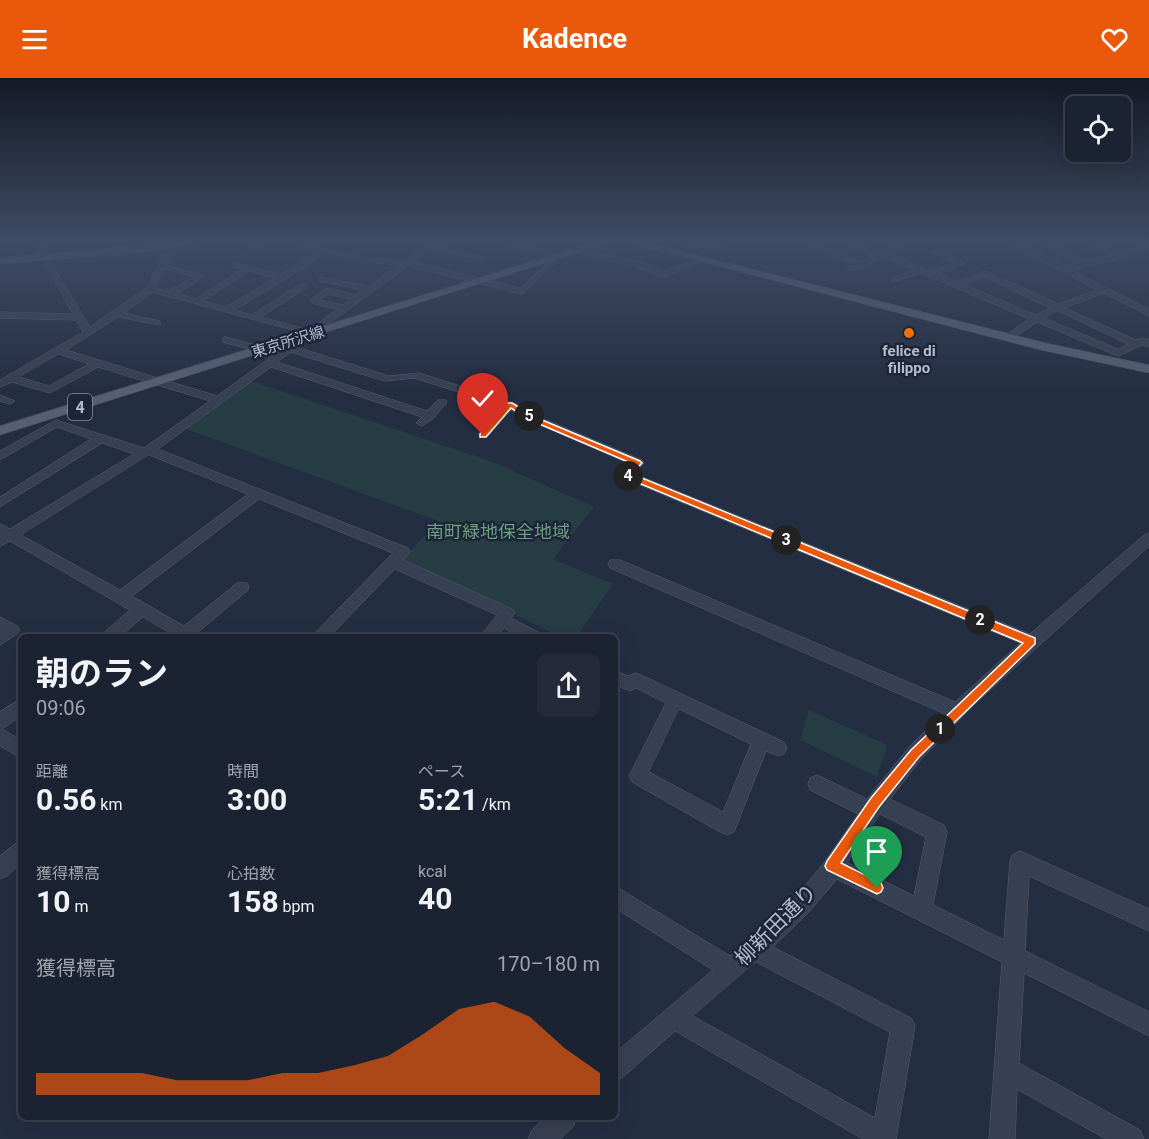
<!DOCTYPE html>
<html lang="ja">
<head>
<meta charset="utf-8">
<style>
  body { margin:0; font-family:Roboto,"Noto Sans JP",sans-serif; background:#242a3a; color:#f1f3f6; height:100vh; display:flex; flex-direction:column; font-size:22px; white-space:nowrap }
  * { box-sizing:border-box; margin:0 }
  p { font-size:20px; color:#a0a4ac }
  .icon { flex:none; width:33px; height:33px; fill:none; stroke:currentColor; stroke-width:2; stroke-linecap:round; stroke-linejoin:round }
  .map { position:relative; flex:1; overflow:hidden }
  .sheet { position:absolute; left:18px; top:556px; width:600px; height:486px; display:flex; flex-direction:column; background:#1b2232; border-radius:9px; box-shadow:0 6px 24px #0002,0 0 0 2px #393f4d }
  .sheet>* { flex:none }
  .tools { position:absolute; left:1065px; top:18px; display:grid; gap:12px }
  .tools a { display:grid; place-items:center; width:66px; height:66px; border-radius:9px; background:#1b2232; box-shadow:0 6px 24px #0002,0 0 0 2px #393f4d; font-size:30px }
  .pin { position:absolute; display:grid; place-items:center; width:51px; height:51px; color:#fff; margin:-62px -26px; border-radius:50% 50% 50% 0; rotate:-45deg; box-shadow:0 0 6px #0007 }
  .pin .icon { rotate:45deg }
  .km { position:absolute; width:30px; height:30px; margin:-15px; border-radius:50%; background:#222; color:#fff; font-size:16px; line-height:30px; text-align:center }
  .round { display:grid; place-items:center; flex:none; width:63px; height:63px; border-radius:9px; background:#242a3a }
  .overview { display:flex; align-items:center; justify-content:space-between; height:102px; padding:0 18px }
  h1 { font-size:33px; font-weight:700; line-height:45px }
  .metrics { display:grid; grid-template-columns:repeat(3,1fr); gap:9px; height:102px; padding:6px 18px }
  .metrics div { display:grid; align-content:center }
  .metrics b { font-size:30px; font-weight:700 }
  .metrics small { font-size:16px; font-weight:400 }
  .metrics p { font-size:16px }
  .chart { height:168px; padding:12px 18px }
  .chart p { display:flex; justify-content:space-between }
  .chart svg { width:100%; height:108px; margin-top:6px; fill:#ea580c; opacity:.7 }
  header { display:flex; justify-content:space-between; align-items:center; height:78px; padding:0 18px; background:#ea580c; color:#fff; font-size:27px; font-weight:700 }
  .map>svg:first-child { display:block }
  .green { fill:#263d44 }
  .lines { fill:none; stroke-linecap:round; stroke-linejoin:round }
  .minor-casing { stroke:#565e70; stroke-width:1 }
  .major-casing { stroke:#42495c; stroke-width:1 }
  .minor { fill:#384053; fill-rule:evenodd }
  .major { fill:#565f73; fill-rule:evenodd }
  .route { fill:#ea580c; stroke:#fff; stroke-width:1.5 }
  .food-dot { fill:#e8710a; stroke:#1d2538; stroke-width:2 }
  .labels { text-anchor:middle; stroke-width:5; stroke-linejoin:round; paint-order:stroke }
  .far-street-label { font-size:15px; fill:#b5bccd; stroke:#1d2538 }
  .far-poi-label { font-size:15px; font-weight:bold; fill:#b5bccd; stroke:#1d2538 }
  .shield { fill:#1d2538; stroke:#878fa0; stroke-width:1.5 }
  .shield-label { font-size:16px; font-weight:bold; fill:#b5bccd }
  .park-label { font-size:18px; fill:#6b9f7d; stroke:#1d2538 }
  .near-street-label { font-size:21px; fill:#b5bccd; stroke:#1d2538 }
</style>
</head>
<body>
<header><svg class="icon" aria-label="menu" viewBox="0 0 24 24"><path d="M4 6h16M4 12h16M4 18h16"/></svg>Kadence<svg class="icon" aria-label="heart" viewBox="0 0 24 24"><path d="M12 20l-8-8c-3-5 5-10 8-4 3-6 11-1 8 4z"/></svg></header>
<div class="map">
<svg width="1149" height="1061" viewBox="0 0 1149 1061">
  <rect width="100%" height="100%" fill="#242e43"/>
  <!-- green -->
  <path class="green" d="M673,163H740L705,177Z
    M251,303L493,384L594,429L553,481L613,506L576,559H561L402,482L438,443L186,351Z
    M809,632L887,667L877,699L800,662Z"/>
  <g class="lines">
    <defs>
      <path id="minor" d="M37,163H45L46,176L90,249L146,210L171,163H179L167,187L205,198L177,216L196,221L242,191L232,189V185L281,196L319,173L281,163H296L364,180L404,183L431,163H441L436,167L483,179L479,181L431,171L414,184L520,210L554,179L488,163H505L565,176V180L557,179V183L522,216L408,188L327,247V253L322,256L317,253V246L337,231L311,225V221L327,210L356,217L363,212L319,203V199L369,208L398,187L364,184L327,175L235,232L252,237L300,206H306V210L261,239L315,254V258L152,214L124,235L160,243V247L118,239L66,272L217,318L285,269L281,264L286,261L296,269L389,298L419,295L514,325L537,338L642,382L644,385L635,396L1030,556L1144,457L1149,455V468L978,623L922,680L890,721L944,747L947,754L933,827L1004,862L1010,783L1013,776L1020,773L1149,831V853L1029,798L1025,873L1149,934V958L1024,895L1019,985L1140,1052L1144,1061H1106L1017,1011L1015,1061H989L1002,884L837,801L809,834L773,869L911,940L915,948L896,1061H863L675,953L623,999L615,1003V975L713,892L615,830V808L730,878L795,820L823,786L858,736L810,712L808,706L810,700L817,697L867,721L910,668L943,635L610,490L608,486L610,482H620L955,624L1020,565L623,400L621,397L630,386L529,342L511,332L487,359H479V355L503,328L414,300L384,303L291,274L277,284L427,333L438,322H446L447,324L434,340L422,348L416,345L422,339L271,289L158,371L408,470L410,474L403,482L512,531L515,535L511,540L542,556L544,560H521L504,550L496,560H479L497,537L395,491L328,560H310L393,475L259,421L132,518L184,548L237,505H247L249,509L247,513L197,555L201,560H179L143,539L118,560H98L130,532L10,463L0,468V446L10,451L134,376L102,365L0,429V419L91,361L57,349L0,382V373L56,342L144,370L210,323L98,289L50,315L12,304L0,309V302L83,254L76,242L0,240V234L73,236L43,181L38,177ZM164,191L194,199L168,213L155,210ZM250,193L275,200L226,229L204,223ZM329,216L351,221L343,227L321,222ZM59,276L89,286L49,308L19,299ZM149,377L248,416L120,512L21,457ZM880,736L926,759L914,818L848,785ZM756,884L890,954L875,1040L693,938Z
        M259,163H270L249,175L242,173Z
        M800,163H812L860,184L873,177L839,163H851L879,174L901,163H912L889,176L931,193L955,185L931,174L938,172L966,185L939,196L957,204L982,194H988L1058,226L1097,212L1005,163H1016L1064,188L1077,185L1037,163H1048L1086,183L1112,177L1086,163H1097L1119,175L1149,165V170L1115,182L1071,192L1149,231V238L1104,215L1065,230L1136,262L1142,260L1149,262V269L1142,267L1118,278L1037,244L1012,261H1006V257L1029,241L921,195L892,204V200L914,192L882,179L864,189L848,193V189L853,187ZM985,199L1050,230L1036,237L965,207ZM1058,233L1128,266L1118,271L1044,240Z
        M579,171L641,184L663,194L698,180L705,182L663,200L635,188L576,175V171Z
        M226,259L255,267L262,273L257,276L249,271L223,264V260Z
        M0,317L15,323L10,326L0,323Z
        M0,539L17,548L20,552L17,556L0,567Z
        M615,592L628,598L635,595L641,597L784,664L787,670L784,676L778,678L766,673L734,754L727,757L720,754L632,704L629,698L666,625L636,610L630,613L615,607ZM679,631L751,666L723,734L649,694Z
        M21,621V638L2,651L21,662V680L0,668V634Z
        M21,762V785L7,798L0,801V778Z
        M546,1040H576L573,1049L560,1061H528L532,1052Z"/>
      <path id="major" d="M182,163H210L154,173L0,186V180Z
        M598,163H615L0,357V348Z
        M622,163H641L1046,265L1149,287V295L1041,272Z"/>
    </defs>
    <!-- minor casing -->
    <use href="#minor" class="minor-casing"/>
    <!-- major casing -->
    <use href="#major" class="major-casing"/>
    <!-- minor -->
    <use href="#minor" class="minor"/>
    <!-- major -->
    <use href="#major" class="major"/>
  </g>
  <!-- sky -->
  <linearGradient id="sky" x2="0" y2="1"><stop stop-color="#141925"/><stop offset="0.52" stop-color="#3f4c66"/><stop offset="1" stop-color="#3f4c66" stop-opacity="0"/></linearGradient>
  <rect width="1149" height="312" fill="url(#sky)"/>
  <!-- route -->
  <path class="route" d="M507,325H512L535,339L640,383L642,385L632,396L1035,560V566L919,679L879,729L841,785L881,805L883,810L881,814L877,816L827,792L825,788L827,783L871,720L911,672L1023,565L624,399L623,397L633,386L530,342L511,330L486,359H480V356Z"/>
  <!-- markers -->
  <circle class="food-dot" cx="909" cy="255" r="6"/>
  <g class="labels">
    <!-- far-street labels -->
    <g class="far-street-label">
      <text transform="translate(288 264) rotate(-17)" y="5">東京所沢線</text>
    </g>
    <!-- far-poi labels -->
    <g class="far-poi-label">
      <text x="909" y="278">felice di<tspan x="909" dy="17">filippo</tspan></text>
    </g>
    <!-- shield labels -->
    <rect class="shield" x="68" y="316" width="24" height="26" rx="4.5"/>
    <g class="shield-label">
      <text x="80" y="335">4</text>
    </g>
    <!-- park labels -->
    <g class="park-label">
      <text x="498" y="460">南町緑地保全地域</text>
    </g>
    <!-- near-street labels -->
    <g class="near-street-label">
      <text transform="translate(776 847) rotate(-45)" y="7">柳新田通り</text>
    </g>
  </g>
</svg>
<div class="tools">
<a><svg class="icon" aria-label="locate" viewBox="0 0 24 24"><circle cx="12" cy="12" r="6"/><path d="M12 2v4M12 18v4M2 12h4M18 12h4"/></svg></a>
</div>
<div class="pin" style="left:877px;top:810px;background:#1e9e55"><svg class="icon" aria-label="arrive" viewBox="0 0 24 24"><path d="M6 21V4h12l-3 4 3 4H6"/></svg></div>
<div class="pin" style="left:483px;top:357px;background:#d93025"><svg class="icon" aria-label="check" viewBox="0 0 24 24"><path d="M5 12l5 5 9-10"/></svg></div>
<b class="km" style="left:940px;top:651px">1</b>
<b class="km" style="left:980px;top:542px">2</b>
<b class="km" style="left:786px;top:462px">3</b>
<b class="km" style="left:628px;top:398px">4</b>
<b class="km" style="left:529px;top:338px">5</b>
<section class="sheet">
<div class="overview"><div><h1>朝のラン</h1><p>09:06</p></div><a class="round"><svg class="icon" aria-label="share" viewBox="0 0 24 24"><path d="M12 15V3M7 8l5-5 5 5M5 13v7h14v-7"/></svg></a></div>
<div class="metrics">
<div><p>距離</p><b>0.56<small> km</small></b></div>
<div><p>時間</p><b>3:00</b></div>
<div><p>ペース</p><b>5:21<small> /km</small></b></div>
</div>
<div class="metrics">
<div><p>獲得標高</p><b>10<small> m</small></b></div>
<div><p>心拍数</p><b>158<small> bpm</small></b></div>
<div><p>kcal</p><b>40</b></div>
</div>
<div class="chart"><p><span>獲得標高</span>170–180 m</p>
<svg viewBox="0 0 160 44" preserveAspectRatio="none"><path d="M0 44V35L10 35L20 35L30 35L40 38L50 38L60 38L70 35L80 35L90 32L100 28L110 19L120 9L130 6L140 12L150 25L160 35V44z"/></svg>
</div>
</section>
</div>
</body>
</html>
